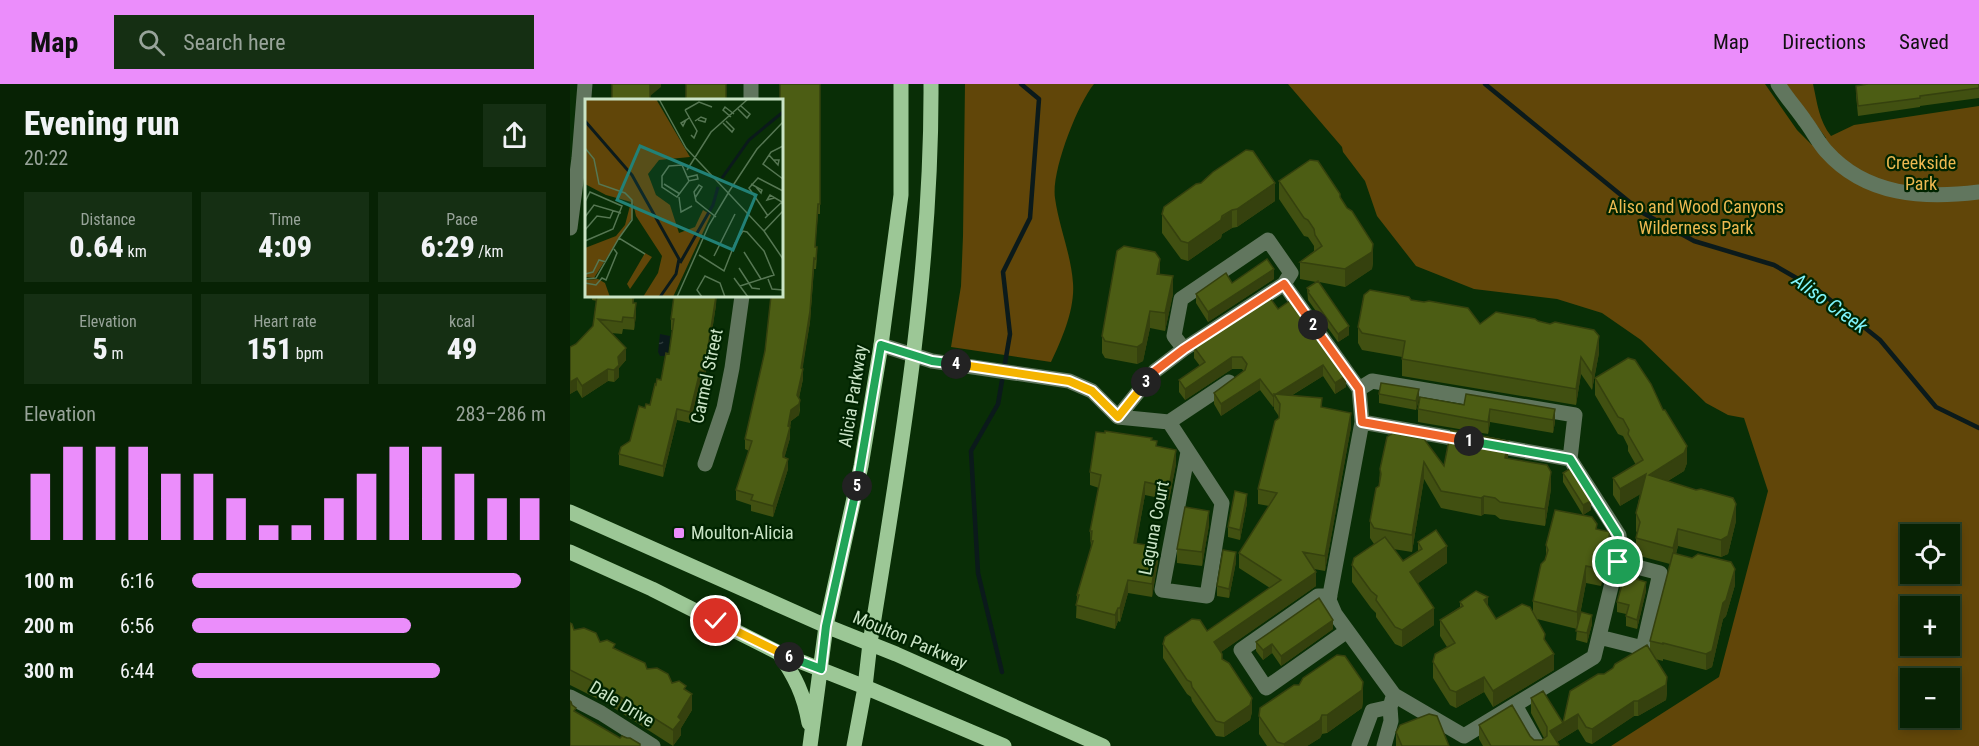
<!DOCTYPE html>
<html lang="en">
<head>
<meta charset="utf-8">
<style>
  body { margin:0; font-family:"Roboto Condensed",sans-serif; background:#152f13; color:#f1f3f6; height:100vh; display:flex; flex-direction:column; font-size:22px; white-space:nowrap }
  * { box-sizing:border-box; margin:0 }
  p { font-size:20px; color:#98a49a }
  .icon { flex:none; width:33px; height:33px; fill:none; stroke:currentColor; stroke-width:2; stroke-linecap:round; stroke-linejoin:round }
  .map { position:relative; flex:1; overflow:hidden }
  .sheet { display:flex; flex-direction:column; background:#072204; width:570px }
  .sheet>* { flex:none }
  .buttons { position:absolute; left:1330px; top:440px; display:grid; gap:12px }
  .buttons a { display:grid; place-items:center; width:60px; height:60px; border-radius:0px; background:#072204; box-shadow:0 3px 9px #0003,0 0 0 2px #283f26; font-size:30px }
  .pin { position:absolute; display:grid; place-items:center; width:51px; height:51px; color:#fff; margin:-26px; border:3px solid #fff; border-radius:50%; box-shadow:0 2px 6px #0007 }
  .km { position:absolute; width:30px; height:30px; margin:-15px; border-radius:50%; background:#222; color:#fff; font-size:16px; line-height:30px; text-align:center }
  .round { display:grid; place-items:center; flex:none; width:63px; height:63px; border-radius:0px; background:#152f13 }
  .head { display:flex; align-items:center; justify-content:space-between; height:102px; padding:0 24px }
  h1 { font-size:33px; font-weight:800; line-height:45px }
  .metrics { display:grid; grid-template-columns:repeat(3,1fr); gap:9px; height:102px; padding:6px 24px }
  .metrics div { display:grid; align-content:center; border-radius:0px; background:#152f13; text-align:center }
  .metrics b { font-size:30px; font-weight:800 }
  .metrics small { font-size:16px; font-weight:400 }
  .metrics p { font-size:16px }
  .chart { height:168px; padding:12px 24px }
  .chart p { display:flex; justify-content:space-between }
  .chart svg { width:100%; height:108px; margin-top:6px; stroke:#eb8dfb; stroke-width:6 }
  ul { padding:0 24px; list-style:none; font-size:20px }
  li { display:grid; grid-template-columns:96px 72px 1fr; align-items:center; height:45px }
  li i { height:15px; border-radius:8px; background:#eb8dfb }
  header { display:flex; align-items:center; gap:36px; box-sizing:border-box; height:84px; padding:0 30px; background:#eb8dfb; color:#111 }
  header strong { font-size:28px }
  nav { display:flex; gap:33px; margin-inline-start:auto; font-size:21px }
  .search { width:420px; height:54px; background:#152f13; display:flex; align-items:center; gap:15px; box-sizing:border-box; padding:0 21px; border-radius:0px; color:#98a49a; font-size:22px }
  main { display:flex; flex:1; min-height:0 }
  .map>svg:first-child { display:block }
  .green { fill:#614609; fill-rule:evenodd }
  .water { fill:url(#water-ripples) }
  .lines { fill:none; stroke-linecap:round; stroke-linejoin:round }
  .stream { stroke:#0b1a1b; stroke-width:4.5 }
  .minor { stroke:#61765e; stroke-width:15 }
  .major { stroke:#9cc796; stroke-width:15 }
  .wall { fill:#415011 }
  .shaded-wall { fill:#35410e }
  .building { fill:#4c5d14; stroke:#35410e; stroke-width:1.5 }
  .split-1-casing { stroke:#fff; stroke-width:12 }
  .split-2-casing { stroke:#fff; stroke-width:12 }
  .split-3-casing { stroke:#fff; stroke-width:12 }
  .split-4-casing { stroke:#fff; stroke-width:12 }
  .split-5-casing { stroke:#fff; stroke-width:12 }
  .split-6-casing { stroke:#fff; stroke-width:12 }
  .split-7-casing { stroke:#fff; stroke-width:12 }
  .split-1 { stroke:#22a559; stroke-width:8 }
  .split-2 { stroke:#f0652b; stroke-width:8 }
  .split-3 { stroke:#f0652b; stroke-width:8 }
  .split-4 { stroke:#f5b400; stroke-width:8 }
  .split-5 { stroke:#22a559; stroke-width:8 }
  .split-6 { stroke:#22a559; stroke-width:8 }
  .split-7 { stroke:#f5b400; stroke-width:8 }
  .poi-dot { fill:#eb8dfb; stroke:#002400; stroke-width:2 }
  .labels { text-anchor:middle; stroke-width:4.5; stroke-linejoin:round; paint-order:stroke }
  .park-label { font-size:18px; fill:#edb951; stroke:#002400 }
  .street-label { font-size:18px; fill:#cae4c6; stroke:#002400 }
  .poi-label { font-size:18px; fill:#cae4c6; stroke:#002400; text-anchor:start }
  .water-label { font-size:20px; font-style:italic; fill:#7ef4fc; stroke:#002400 }
  .inset-river { fill:none; stroke:#0b1a1b; stroke-width:3 }
  .inset-road { fill:none; stroke:#567753; stroke-width:1.5 }
  .view { fill:#228177; fill-opacity:0.15; stroke:#228177; stroke-width:3 }
  .inset-edge { fill:none; stroke:#cae4c6; stroke-width:3 }
</style>
</head>
<body>
<header>
<strong>Map</strong>
<div class="search"><svg class="icon" aria-label="search" viewBox="0 0 24 24"><circle cx="10" cy="10" r="6"/><path d="M15 15l6 6"/></svg>Search here</div>
<nav><a>Map</a><a>Directions</a><a>Saved</a></nav>
</header>
<main>
<section class="sheet">
<div class="head"><div><h1>Evening run</h1><p>20:22</p></div><a class="round"><svg class="icon" aria-label="share" viewBox="0 0 24 24"><path d="M12 15V3M7 8l5-5 5 5M5 13v7h14v-7"/></svg></a></div>
<div class="metrics">
<div><p>Distance</p><b>0.64<small> km</small></b></div>
<div><p>Time</p><b>4:09</b></div>
<div><p>Pace</p><b>6:29<small> /km</small></b></div>
</div>
<div class="metrics">
<div><p>Elevation</p><b>5<small> m</small></b></div>
<div><p>Heart rate</p><b>151<small> bpm</small></b></div>
<div><p>kcal</p><b>49</b></div>
</div>
<div class="chart"><p><span>Elevation</span>283–286 m</p>
<svg viewBox="0 0 160 44" preserveAspectRatio="none"><path d="M5 44V17M15 44V6M25 44V6M35 44V6M45 44V17M55 44V17M65 44V27M75 44V38M85 44V38M95 44V27M105 44V17M115 44V6M125 44V6M135 44V17M145 44V27M155 44V27"/></svg>
</div>
<ul>
<li><b>100 m</b>6:16<i style="width:93%"></i></li>
<li><b>200 m</b>6:56<i style="width:62%"></i></li>
<li><b>300 m</b>6:44<i style="width:70%"></i></li>
</ul>
</section>
<div class="map">
<svg width="1409" height="662" viewBox="0 0 1409 662">
  <defs>
    <pattern id="water-ripples" width="26" height="14" patternUnits="userSpaceOnUse" patternTransform="scale(1.5)"><rect width="26" height="14" fill="#0b1a1b"/><path d="M2 4q2-2 4 0t4 0M15 11q2-2 4 0t4 0" fill="none" stroke="#2d3b3b"/></pattern>
  </defs>
  <rect width="100%" height="100%" fill="#092e06"/>
  <!-- green -->
  <path class="green" d="M395,0H524C507,21 481,88 485,114C489,143 501,170 503,199C505,225 492,255 481,278L381,263L391,202L393,152Z
    M718,0H1195L1227,46L1242,61L1256,54L1216,0H1243C1247,18 1249,37 1261,52L1284,41L1409,22V662H1041L1149,593L1198,407L1174,334L1158,331L1136,319L1071,256L1032,229L987,215L904,205L846,182L807,132L795,97L773,68L772,63ZM1341,450H1380V489H1341ZM1341,522H1380V561H1341ZM1341,594H1380V633H1341Z"/>
  <!-- water -->
  <path class="water" d="M90,250L100,252L98,270L95,272H90L88,268Z"/>
  <g class="lines">
    <!-- stream -->
    <path class="stream" d="M915,0L1073,129L1124,157L1204,181L1249,207L1310,256L1366,323L1409,344
      M432,588L408,489L401,367L428,320L440,250L433,188L460,134L469,15L451,0"/>
    <!-- minor -->
    <path class="minor" d="M181,0V16
      M1208,0C1216,13 1226,24 1235,37C1242,46 1248,58 1256,67C1296,112 1354,115 1409,108
      M0,144L9,74L15,0
      M311,261L362,277L499,297L522,307L548,333L599,338L652,419L637,512L592,506L618,368
      M614,265L604,252L611,215L698,156L721,189L714,200L789,305
      M802,297L1005,331L1000,375L1049,451L1050,466L1024,573L894,652L824,611L765,530L759,516L792,338L789,305Z
      M548,333L585,287L614,265L714,200
      M599,338L659,298
      M792,338L1000,375
      M135,380L154,324L162,284L172,212
      M760,512H748L671,566L696,604L777,547
      M1029,553L1073,564L1090,489L1048,478
      M0,613L31,629L83,662
      M945,621L968,662
      M789,662L802,627L820,623
      M814,662L821,637L820,623L823,613"/>
    <!-- major -->
    <path class="major" d="M0,428L256,542L326,570L533,662
      M0,468L82,505L209,569L295,603L434,662
      M209,569C225,593 234,610 239,639
      M240,662L256,542L291,382L311,261L331,111V0
      M284,662L295,603L300,559C330,374 362,188 361,0"/>
  </g>
  <!-- wall -->
  <path class="wall" d="M1409,0V14L1350,22V23L1288,32L1286,11V2Z
    M212,16L250,37V130H248L245,163L247,173L246,185H244L240,238L232,285L233,295L229,314L230,326L229,331L221,337L220,343V354L214,374L218,385L203,433L181,427V421L166,416V406L179,367L175,365V355L212,212Z
    M709,97L770,114L803,178L802,185L775,203L749,198L779,251L768,258L738,216L737,204L746,198L730,195V178L744,167V162L738,153L734,152L709,115Z
    M705,117L667,143L662,144L652,150L651,154L618,177L611,175L592,149V130Z
    M590,190L603,210L595,247L580,244L573,277L567,280L535,274L532,269V252Z
    M704,195L638,238L626,219V210L662,199Z
    M22,212H65L63,219L66,231L64,246L53,245L52,250L41,249L56,276L49,284V293L44,298L38,297L12,314L7,306L0,310V263L6,260L23,242L27,217L22,216Z
    M841,216L910,240L968,237L1029,269L1022,306L1011,290L1006,321L832,292V273L792,266L788,259V243Z
    M146,221L134,299L130,298L120,339L107,336L93,393L49,381V370L60,357L75,324L80,321L86,301L91,296L99,270L102,246H101V235Z
    M708,225L776,303L765,310L753,292L721,312L752,323L781,343L755,487L744,485L746,502L651,568L652,575L682,628L680,636L654,653L646,652L622,617L621,613L617,610L593,574V560L637,547L700,504L669,484V469L699,422L688,420V405L710,334L704,325V322L703,323L690,306L651,332L644,320V309L674,288L672,285H662L615,316L609,308V296L630,282L624,274V263Z
    M1025,294L1117,379L1114,387L1098,397L1166,437L1158,470L1151,473L1108,462L1106,470L1165,501L1156,532L1153,535L1142,583L1136,586L1093,575V577L1085,575L1097,608L1096,616L1068,632H1064L1022,660L1016,658L1008,645L987,658L989,662H913L909,655V641L960,652L964,656H972L974,654L961,629V614L993,639L1034,590L1080,567V557L1100,480L1066,471V454L1067,449L1066,447V429L1070,410L1050,422L1043,411V394L1066,381L1058,367V362L1053,352L1048,350L1025,311Z
    M809,310L849,315L846,326L809,319Z
    M894,321L985,325V338L983,349L920,338L918,350L848,338V325Z
    M817,353L874,382L938,374L981,405L975,442L930,435L925,431L914,430L911,432L871,424L854,395L842,468L823,465L833,477L848,468V458L877,479L848,499L864,541L832,563L825,560L806,533V529L801,524L782,498V481L804,460L800,454V437L809,402L810,385Z
    M582,356L587,363L606,380L599,416L575,411L566,460L588,477L582,513L558,509L550,538L548,537L545,545L506,534L507,511L521,465L520,447L529,404L520,401V388Z
    M993,389L1021,426L1013,431L993,398Z
    M677,419L670,456L658,453V443Z
    M639,441L632,482L607,479V465Z
    M1027,445L1040,465L1031,502L1016,499L1010,531L1022,540L1017,559L1006,556L1007,545L967,535L975,557L984,586L923,623L914,608L886,624L880,621L863,594V578L877,563L870,552V536L890,523V518L918,522L926,535L963,528V517L976,474V461Z
    M666,478L659,514L647,512V502Z
    M1069,494L1068,496L1076,507L1067,545L1056,542V530L1047,528V518L1050,506V497Z
    M0,539L4,546L45,564L77,585L116,607L122,626L111,644V651L103,662L36,619L0,601Z
    M763,545L711,582L702,569L693,576L686,567V558Z
    M793,616L792,624L757,649L752,650L750,654L737,662H697L689,650V632Z
    M826,648L879,662H826Z"/>
  <!-- shaded-wall -->
  <path class="shaded-wall" d="M80,0H91V3L80,12Z
    M705,99V117L667,143V125Z
    M662,126V144L652,150L651,154L618,177V159Z
    M803,160V178L802,185L775,203V185Z
    M244,174L240,238L231,295V284Z
    M590,175V192L587,190Z
    M704,185V195L638,238V228Z
    M603,192V210L595,247V229Z
    M146,212H147L146,221L134,299V288Z
    M66,219V231L64,246V234Z
    M580,227V244L573,277L567,280V263Z
    M779,242V251L768,258V250Z
    M1029,252V269L1022,306V290Z
    M56,264V276L49,284V293L44,298V286L48,273Z
    M662,273V285L615,316V305Z
    M1011,273V290L1006,321V305Z
    M753,281V292L709,319L704,311Z
    M38,285V297L12,314V302Z
    M233,285V295L227,322V311Z
    M130,287V298L120,339V328Z
    M776,292V303L765,310V299Z
    M7,294V306L0,310V298Z
    M690,295V306L651,332V320Z
    M849,305V315L846,326V317Z
    M704,311V322L703,323V312Z
    M230,316L229,331L221,337L220,343V354L213,379V369L221,326Z
    M107,325V336L93,393V382Z
    M920,325V338L918,350V338Z
    M985,325V338L983,349V336Z
    M781,329V343L755,487V472Z
    M938,357V374H935Z
    M1117,362V379L1114,387L1079,408V391Z
    M606,366V380L599,416V403Z
    M218,375V385L203,433V422Z
    M854,378V395L842,468V451Z
    M981,388V405L975,442V425Z
    M1076,390V407L1050,422V405Z
    M575,398V411L564,473V459Z
    M677,410V419L670,456V446Z
    M914,412V430L911,432V414Z
    M1021,417V426L1013,431V421Z
    M1166,420V437L1158,470L1151,473V456Z
    M639,427V441L632,482V468Z
    M1108,445V462L1103,481V464Z
    M1040,448V465L1031,502V485Z
    M877,462V479L840,505V488Z
    M588,463V477L582,513V500Z
    M666,468V478L659,514V505Z
    M1016,482V499L1007,545V528Z
    M1165,485V501L1156,532L1153,535L1142,583L1136,586V570Z
    M746,488V502L644,573V558Z
    M558,496V509L550,538V524Z
    M1076,498V507L1067,545V536Z
    M918,513V529L914,516Z
    M548,524V537L545,545V531Z
    M864,524V541L832,563V546Z
    M1022,531V540L1017,559V549Z
    M763,536V545L711,582V572Z
    M702,560V569L693,576V566Z
    M984,570V586L923,623V607Z
    M914,593V608L886,624V608Z
    M1097,593V608L1096,616L1068,632V617Z
    M793,598V616L792,624L757,649V631Z
    M122,610V626L111,644V651L103,662V646L108,633Z
    M682,614V628L680,636L654,653V639Z
    M1064,617V632L1022,660V645Z
    M1008,630V645L980,662V647Z
    M752,631V650L750,654L737,662H714V660Z"/>
  <!-- building -->
  <path class="building" d="M42,0H80V16H42Z
    M116,0H156V16H116Z
    M210,0H250V120H248L245,163H247L246,175L244,174L240,227L231,284L233,285L227,311L230,316L229,320L221,326L218,342L220,343L213,369V373L218,375L203,422L181,416L183,411L166,406L182,357L175,355L195,267L201,212H212V16H210Z
    M1298,0H1409V4L1350,12V14L1288,22L1286,2Z
    M676,66L683,67L705,99L667,125L662,126L652,132L651,136L618,159L611,157L592,130L594,123L626,100L631,99L643,88Z
    M740,76L748,77L770,110V113L777,124L782,127L803,160L802,168L775,185L730,178L752,162L745,151L744,145L738,136L734,134L709,97Z
    M554,162L585,168L590,175L587,190L603,192L595,229L580,227L573,259L567,263L535,257L532,252L547,167Z
    M697,175L704,185L638,228L626,210L656,189L662,199Z
    M748,197L779,242L768,250L738,208L739,207L737,204Z
    M800,206L839,213L841,216L854,218L859,217L898,224L910,240L926,228L965,235L968,237L980,240L985,238L1024,246L1029,252L1022,290L1011,273L1006,305L832,275L835,257L792,249L788,243L794,211Z
    M698,211L708,225L721,216L776,292L765,299L753,281L703,312L690,295L651,320L644,309L675,286L677,280L672,273H662L615,305L609,296L635,278L624,263L648,246L649,242Z
    M27,212H63V219H66L64,234L53,233L52,238L28,235L56,264L48,273L49,281L44,286L38,285L12,302L7,294L0,298V263L6,260L23,242Z
    M104,212H146L134,288L130,287L120,328L107,325L93,382L49,370L51,363L60,357L69,322L75,324L76,320L80,321L85,300L86,301L87,295L91,296L96,269L99,270L104,235H101Z
    M1058,274L1065,276L1081,300L1093,326H1095L1117,362L1114,369L1079,391L1126,406L1131,405L1163,414L1166,420L1158,452L1151,456L1108,445L1103,464L1066,454L1070,438L1066,429L1076,390L1050,405L1043,394L1073,376L1058,350L1059,346L1053,335L1048,333L1025,294Z
    M811,299L849,305L846,317L809,310Z
    M704,310L752,314L751,323L781,329L755,472L733,468L746,488L644,558L652,570V575L659,579L682,614L680,621L654,639L646,637L622,603L621,598L617,596L593,560L595,553L622,535L630,536L637,547L711,496L669,469L707,409L688,405L705,337L709,334L710,320Z
    M896,310L985,325L983,336L920,325L918,338L848,325L850,313L894,321Z
    M881,346L938,357L935,374L977,381L981,388L975,425L930,418L925,414L914,412L911,414L871,407L854,378L842,451L804,444L800,437L806,404L809,402L811,390L810,385L817,353L823,349L854,355L874,382Z
    M535,347L582,354L581,356L587,357L586,362L606,366L599,403L575,398L564,459L588,463L582,500L558,496L550,524H548L545,531L506,521L509,511H507L523,457H521L522,447H520L531,391L520,388L526,348L535,349Z
    M1001,384L1021,417L1013,421L993,389Z
    M665,407L677,410L670,446L658,443Z
    M615,423L639,427L632,468L607,465Z
    M985,426L1022,433L1027,440L1026,445L1040,448L1031,485L1016,482L1007,528L963,517L971,480L975,476L978,466L976,461Z
    M866,446L877,462L840,488L864,524L832,546L825,543L806,516L807,512L801,507L782,481L784,474L815,453L833,477L852,465L848,458Z
    M653,466L666,468L659,505L647,502Z
    M1103,469L1122,474L1128,470L1161,478L1165,485L1156,516L1153,519L1142,567L1136,570L1093,559V560L1080,557Z
    M1054,480L1069,484L1066,495L1076,498L1067,536L1056,532L1059,521L1047,518L1053,497H1050Z
    M906,507L918,513L914,516L926,535L952,520L960,523L975,550L974,555L984,570L923,607L914,593L886,608L880,606L863,578L865,570L885,559L870,536L893,522L890,518Z
    M749,514L763,536L711,572L702,560L693,566L686,558Z
    M1011,528L1022,531L1017,549L1006,547Z
    M0,539L2,540L4,546L14,544L26,549L30,558L37,556L45,560L43,564L75,579L77,585L87,584L98,590L102,599L109,597L116,602L114,605L122,610L108,633L111,636L103,646L36,604L0,586Z
    M1077,561L1097,593L1096,601L1068,617H1064L1022,645L1016,643L1008,630L980,647L989,661L987,662H921L909,641L942,621L960,652L964,656H972L977,652V643L961,614L973,607L993,639L1000,607L1028,590H1034L1043,584L1045,580Z
    M767,571L775,572L793,598L792,606L757,631H752L750,636L714,660L707,658L689,632L690,624L724,601H729L733,594Z
    M0,617L1,618L2,621L6,624L4,627L50,654L52,652L57,654H60L70,660V662H0Z
    M859,630L867,632L879,662H832L826,648L830,641Z"/>
  <g class="lines">
    <defs>
      <path id="split-1" d="M899,357L1000,375L1048,451L1050,466L1048,478"/>
      <path id="split-2" d="M743,241L789,305L792,338L899,357"/>
      <path id="split-3" d="M576,298L585,287L614,265L714,200L743,241"/>
      <path id="split-4" d="M386,280L499,297L522,307L548,333L576,298"/>
      <path id="split-5" d="M287,402L311,261L362,277L386,280"/>
      <path id="split-6" d="M219,573L251,585L256,542L287,402"/>
      <path id="split-7" d="M146,537L219,573"/>
    </defs>
    <!-- split-1 casing -->
    <use href="#split-1" class="split-1-casing"/>
    <!-- split-2 casing -->
    <use href="#split-2" class="split-2-casing"/>
    <!-- split-3 casing -->
    <use href="#split-3" class="split-3-casing"/>
    <!-- split-4 casing -->
    <use href="#split-4" class="split-4-casing"/>
    <!-- split-5 casing -->
    <use href="#split-5" class="split-5-casing"/>
    <!-- split-6 casing -->
    <use href="#split-6" class="split-6-casing"/>
    <!-- split-7 casing -->
    <use href="#split-7" class="split-7-casing"/>
    <!-- split-1 -->
    <use href="#split-1" class="split-1"/>
    <!-- split-2 -->
    <use href="#split-2" class="split-2"/>
    <!-- split-3 -->
    <use href="#split-3" class="split-3"/>
    <!-- split-4 -->
    <use href="#split-4" class="split-4"/>
    <!-- split-5 -->
    <use href="#split-5" class="split-5"/>
    <!-- split-6 -->
    <use href="#split-6" class="split-6"/>
    <!-- split-7 -->
    <use href="#split-7" class="split-7"/>
  </g>
  <!-- markers -->
  <rect class="poi-dot" x="103" y="443" width="12" height="12" rx="3"/>
  <g class="labels">
    <!-- park labels -->
    <g class="park-label">
      <text x="1351" y="85">Creekside<tspan x="1351" dy="21">Park</tspan></text>
      <text x="1126" y="129">Aliso and Wood Canyons<tspan x="1126" dy="21">Wilderness Park</tspan></text>
    </g>
    <!-- street labels -->
    <g class="street-label">
      <text transform="translate(137 292) rotate(-78)" y="6">Carmel Street</text>
      <text transform="translate(283 312) rotate(-81)" y="6">Alicia Parkway</text>
      <text transform="translate(584 444) rotate(-79)" y="6">Laguna Court</text>
      <text transform="translate(340 556) rotate(23)" y="6">Moulton Parkway</text>
      <text transform="translate(52 620) rotate(31)" y="6">Dale Drive</text>
    </g>
    <!-- poi labels -->
    <g class="poi-label">
      <text x="121" y="455">Moulton-Alicia</text>
    </g>
    <!-- water labels -->
    <g class="water-label">
      <text transform="translate(1260 219) rotate(36)" y="7">Aliso Creek</text>
    </g>
  </g>
  <!-- overview -->
  <g transform="translate(15 15)">
    <rect width="198" height="198" fill="#092e06"/>
    <path d="M0,0H71L105,58L74,61L63,75L71,96L85,106L94,134L110,128L118,111L126,116L88,198H58L73,174L77,157L51,117L48,104L47,119L9,179L0,178V149L31,137L40,126L46,103L21,96L0,85ZM60,154L67,158L45,190L42,185ZM13,180L20,184L25,198H0V181Z" fill="#614609"/>
    <path class="inset-river" d="M0,22L47,76L94,160L91,175L75,198M137,79L164,41L198,13M95,164L128,106L133,88"/>
    <path class="inset-road" d="M74,0L101,49L179,132L198,160M153,10L162,19L165,15L156,7M100,11L112,32L109,39L106,36M100,11L114,3L127,8M146,18L138,11L140,8L149,15M101,21L98,27L96,24L101,21L104,19M110,22L116,18L121,20L120,23L113,21M138,24L147,33L149,30L141,22M198,47L186,53L178,65L198,80M0,49L9,60L14,85L40,94L47,101V121L34,139M184,56L193,66L194,61H189M97,66L104,82L92,98L77,88V77L84,67ZM102,71L126,33L163,0M103,78L112,76L113,80L103,82M79,85L95,95M166,85L177,91L176,94L171,88M94,98L96,113L107,107M110,99L117,88L114,86L109,93L111,102L131,118M189,99L182,101L185,96L197,103L198,107M0,103L5,93L37,107L28,130L0,142M183,117L164,89L173,79L198,92M0,118L9,106L36,114M180,119L198,102M0,131L12,117L25,119L28,112M179,132L198,112M159,153L176,180M114,156L139,172L150,144L158,132L162,133L179,152L189,176L155,187M129,157L150,115M154,169L167,189L175,190M0,175L8,173L14,161L21,163M149,179L163,198M0,180L11,179L34,139L60,155M183,180L187,190L198,191M0,184L11,186L17,179L21,181L32,154L29,150M92,198L124,126L145,91L172,50L198,23M117,198L112,191L120,177L135,184L140,198"/>
    <path class="view" d="M55,47L171,96L148,151L32,101Z"/>
    <rect width="198" height="198" class="inset-edge"/>
  </g>
</svg>
<div class="buttons">
<a><svg class="icon" aria-label="locate" viewBox="0 0 24 24"><circle cx="12" cy="12" r="6"/><path d="M12 2v4M12 18v4M2 12h4M18 12h4"/></svg></a>
<a>+</a>
<a>−</a>
</div>
<div class="pin" style="left:1048px;top:478px;background:#1e9e55"><svg class="icon" aria-label="arrive" viewBox="0 0 24 24"><path d="M6 21V4h12l-3 4 3 4H6"/></svg></div>
<div class="pin" style="left:146px;top:537px;background:#d93025"><svg class="icon" aria-label="check" viewBox="0 0 24 24"><path d="M5 12l5 5 9-10"/></svg></div>
<b class="km" style="left:899px;top:357px">1</b>
<b class="km" style="left:743px;top:241px">2</b>
<b class="km" style="left:576px;top:298px">3</b>
<b class="km" style="left:386px;top:280px">4</b>
<b class="km" style="left:287px;top:402px">5</b>
<b class="km" style="left:219px;top:573px">6</b>
</div>
</main>
</body>
</html>
